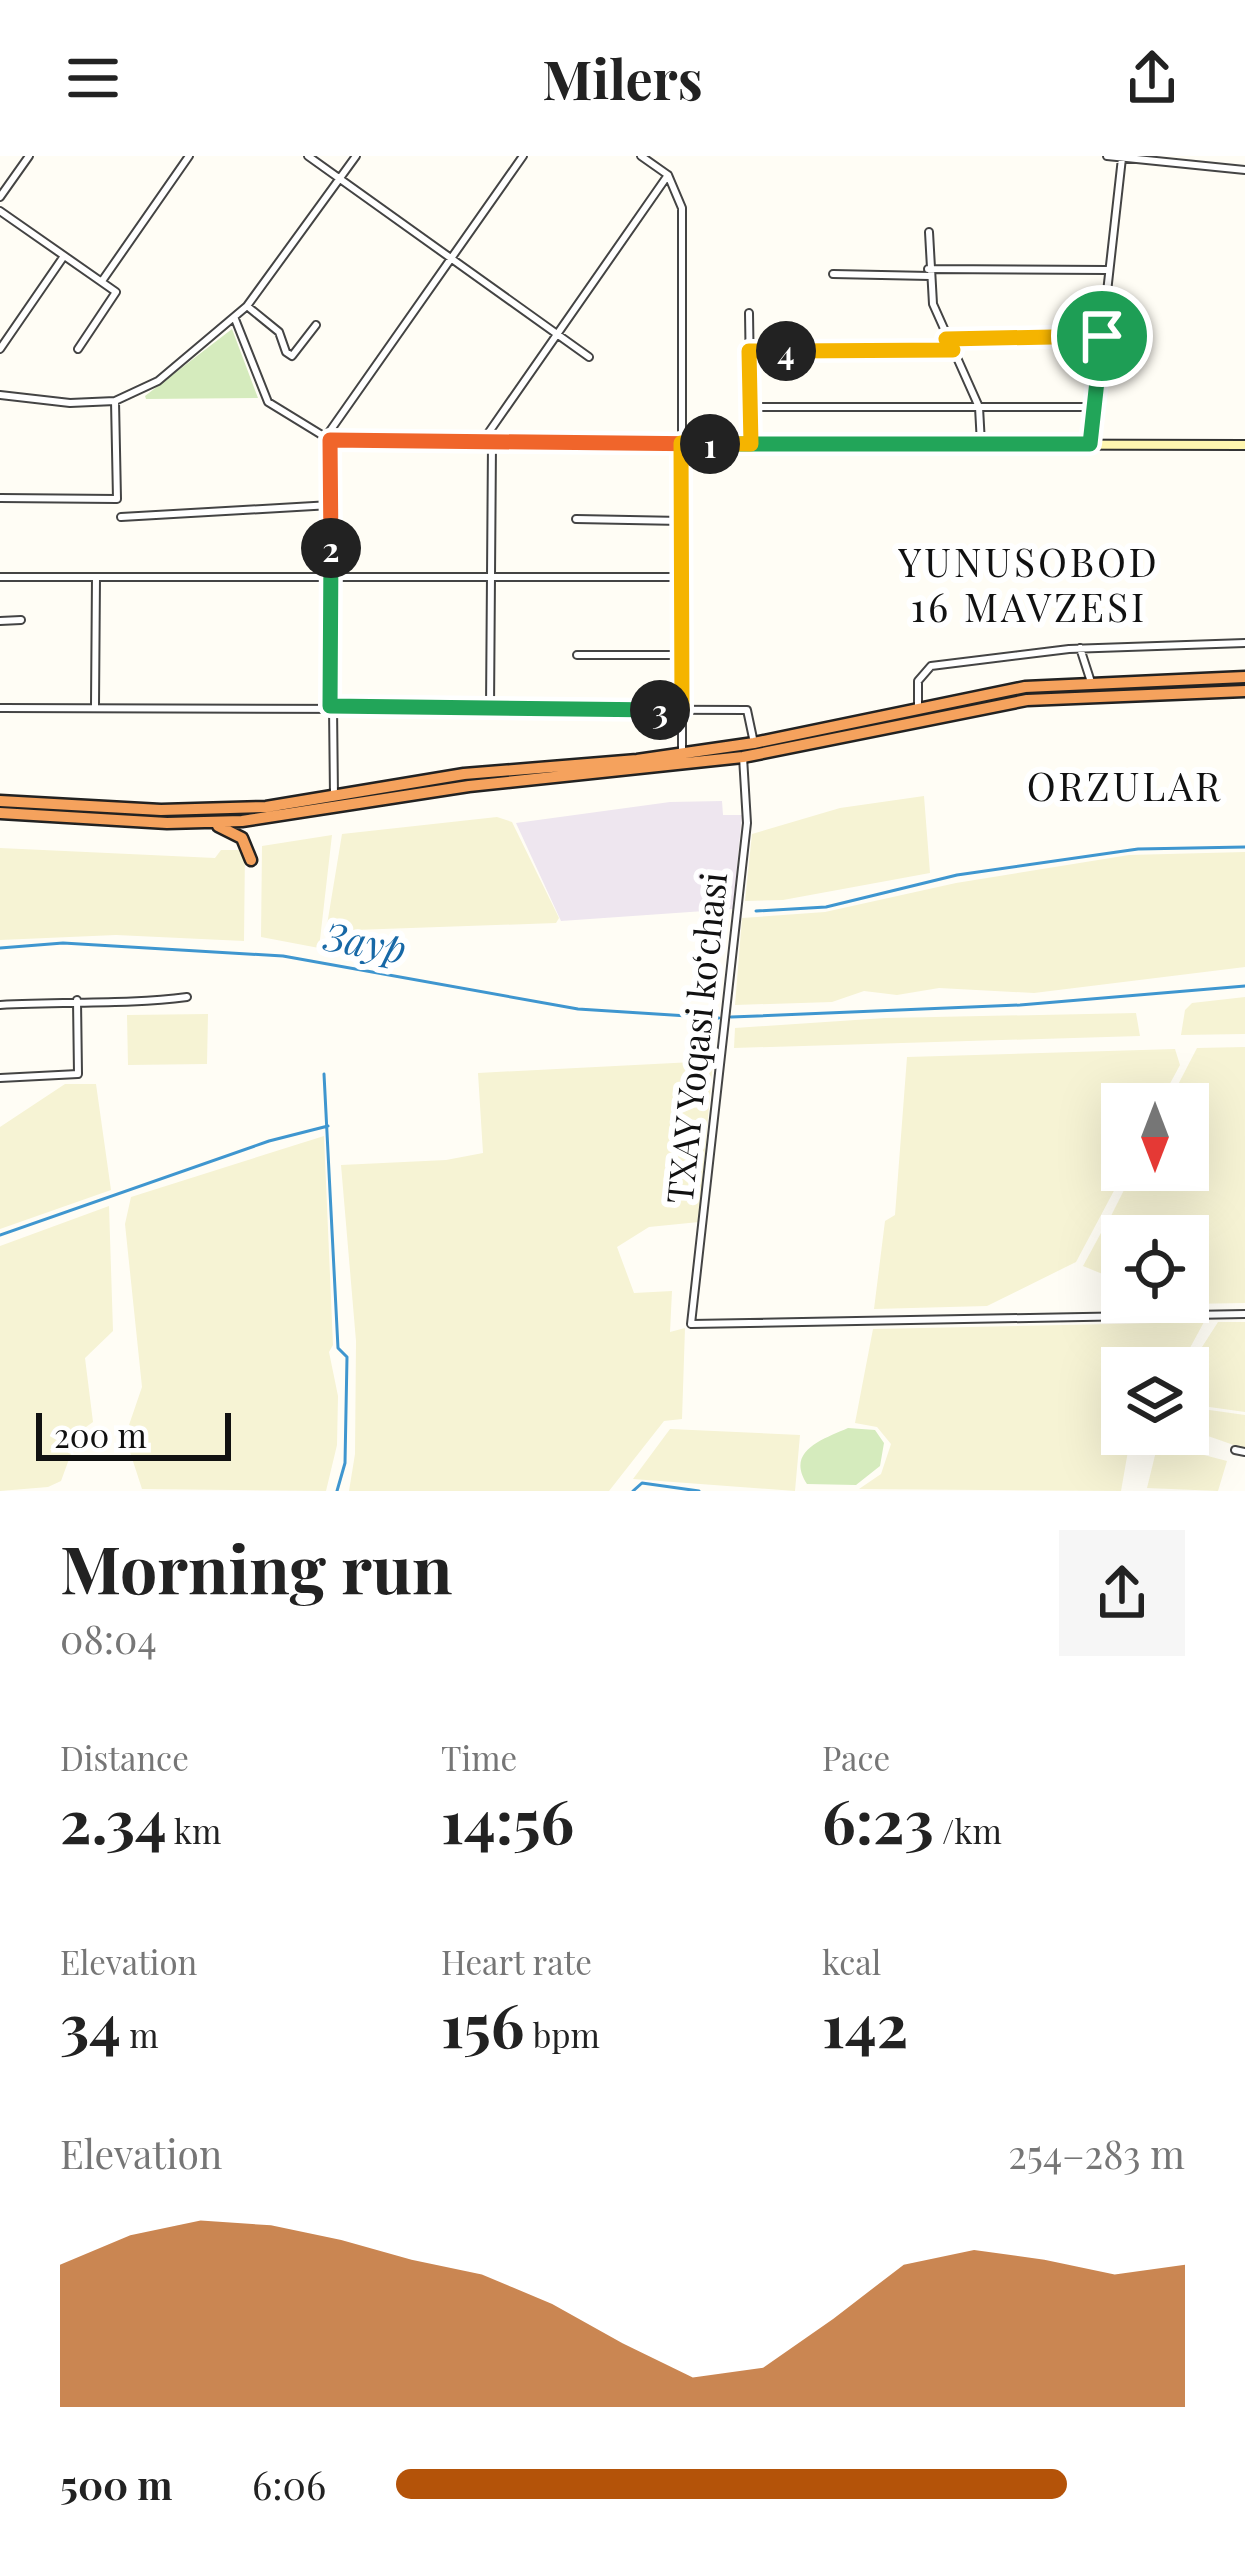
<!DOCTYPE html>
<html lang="en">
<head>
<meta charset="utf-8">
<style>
  body { margin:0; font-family:"Playfair Display",serif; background:#f6f6f6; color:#222; height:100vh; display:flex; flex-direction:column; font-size:45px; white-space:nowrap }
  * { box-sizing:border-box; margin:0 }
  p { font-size:39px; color:#767676 }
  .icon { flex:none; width:66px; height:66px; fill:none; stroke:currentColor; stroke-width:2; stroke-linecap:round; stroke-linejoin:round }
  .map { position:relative; height:1335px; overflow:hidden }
  .details { display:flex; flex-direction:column; background:#fff; flex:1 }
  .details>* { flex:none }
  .needle { width:78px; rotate:180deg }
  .controls { position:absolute; left:1101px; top:927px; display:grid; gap:24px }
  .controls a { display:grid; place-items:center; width:108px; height:108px; border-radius:0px; background:#fff; box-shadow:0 12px 48px #0002; font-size:60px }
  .scale { position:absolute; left:36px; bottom:30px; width:195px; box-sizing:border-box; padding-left:12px; border:6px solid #111; border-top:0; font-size:33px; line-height:42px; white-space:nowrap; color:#111; -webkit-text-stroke:9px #fff; paint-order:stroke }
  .pin { position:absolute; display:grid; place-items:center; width:102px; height:102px; color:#fff; margin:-51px; border:6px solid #fff; border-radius:50%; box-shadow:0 3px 12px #0007 }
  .km { position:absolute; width:60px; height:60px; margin:-30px; border-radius:50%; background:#222; color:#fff; font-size:33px; line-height:60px; text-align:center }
  .round { display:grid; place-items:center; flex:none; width:126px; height:126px; border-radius:0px; background:#f6f6f6 }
  .overview { display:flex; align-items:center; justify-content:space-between; height:204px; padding:0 60px }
  h1 { font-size:66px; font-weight:700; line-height:90px }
  .stats { display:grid; grid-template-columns:repeat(3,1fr); gap:18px; height:204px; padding:12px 60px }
  .stats div { display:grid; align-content:center }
  .stats b { font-size:60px; font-weight:700 }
  .stats small { font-size:33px; font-weight:400 }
  .stats p { font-size:33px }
  .chart { height:336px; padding:24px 60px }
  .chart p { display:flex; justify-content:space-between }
  .chart svg { width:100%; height:216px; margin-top:12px; fill:#b45309; opacity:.7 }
  ul { padding:0 60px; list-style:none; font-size:39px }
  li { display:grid; grid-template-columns:192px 144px 1fr; align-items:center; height:90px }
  li i { height:30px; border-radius:15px; background:#b45309 }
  header { display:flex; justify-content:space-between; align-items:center; height:156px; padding:0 60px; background:#fff; font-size:54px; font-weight:700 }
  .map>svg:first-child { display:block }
  .industrial { fill:#eee6ef }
  .farmland { fill:#f6f3d4 }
  .green { fill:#d5ebbd }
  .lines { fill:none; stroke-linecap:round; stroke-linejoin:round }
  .stream { stroke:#3f96cf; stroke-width:3 }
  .street-casing { stroke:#444; stroke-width:10 }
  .secondary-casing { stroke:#333; stroke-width:12 }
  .highway-casing { stroke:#222; stroke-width:15 }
  .street { stroke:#fff; stroke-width:6 }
  .secondary { stroke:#fff6b0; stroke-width:8 }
  .highway { stroke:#f5a25d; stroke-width:10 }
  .split-1-casing { stroke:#fff; stroke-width:24 }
  .split-2-casing { stroke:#fff; stroke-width:24 }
  .split-3-casing { stroke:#fff; stroke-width:24 }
  .split-4-casing { stroke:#fff; stroke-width:24 }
  .split-5-casing { stroke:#fff; stroke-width:24 }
  .split-1 { stroke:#22a559; stroke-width:15 }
  .split-2 { stroke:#f0652b; stroke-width:15 }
  .split-3 { stroke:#22a559; stroke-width:15 }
  .split-4 { stroke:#f5b400; stroke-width:15 }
  .split-5 { stroke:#f5b400; stroke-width:15 }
  .labels { text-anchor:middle; stroke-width:12; stroke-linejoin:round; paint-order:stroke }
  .street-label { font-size:36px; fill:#111; stroke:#fff }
  .neighbourhood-label { font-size:39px; letter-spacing:3px; fill:#111; stroke:#fff }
  .water-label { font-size:39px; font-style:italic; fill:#1768a6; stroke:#fff }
</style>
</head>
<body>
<header><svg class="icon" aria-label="menu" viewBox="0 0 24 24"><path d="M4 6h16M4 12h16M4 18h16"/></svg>Milers<svg class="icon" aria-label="share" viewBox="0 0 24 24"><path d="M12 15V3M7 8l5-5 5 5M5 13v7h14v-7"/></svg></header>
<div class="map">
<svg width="1245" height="1335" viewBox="0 0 1245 1335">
  <rect width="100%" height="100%" fill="#fffdf5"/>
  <!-- industrial -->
  <path class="industrial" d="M722,645L723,659H742L733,753L561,765L516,667L670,646Z"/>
  <!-- farmland -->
  <path class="farmland" d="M924,640L930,717L783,744L745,745L752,678L840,652Z
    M497,661L512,666L559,762L556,767L326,775L342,678Z
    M332,679L319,792L261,781L262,690Z
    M0,692L215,702L221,694H245L244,785L116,779L0,784Z
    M1245,696V811L1034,837L939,832L897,839L864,835L832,846L735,849L742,762L825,756L956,727L1129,699Z
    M1245,841V878L1181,879L1185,854L1192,847Z
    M1136,857L1140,880L734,892L735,872L885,862Z
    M208,858L207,908L128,909L127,859Z
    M1245,891V1147L1127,1149L1188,1146V1080H1158L1163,1066L1111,1060L1134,1014H1188V948H1168L1197,892Z
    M1175,893L1180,909L1159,948H1122L1125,1014L1076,1106L987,1150L874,1153L885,1065L895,1059L907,901Z
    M713,905L699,1066L649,1071L617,1091L634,1137L672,1135L670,1176L685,1172L682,1263L664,1265L609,1335H349L355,1298L356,1185L341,1009L446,1004L483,997L478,917Z
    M65,928H96L111,1034L0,1073V971Z
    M324,980L333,1189L329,1196L338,1240L337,1289L326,1335L142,1333L130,1296L138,1274L129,1269L142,1231L125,1068L131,1041Z
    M109,1050L113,1175L85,1202L93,1266L79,1276L61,1325L48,1331L0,1335V1090Z
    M1108,1064L1157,1069L1152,1080H1122V1126L1083,1110Z
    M1204,1166L1179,1212H1122V1278H1131L1121,1335L859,1333L881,1318L891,1288L877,1271L855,1267L873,1173Z
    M1218,1166H1245V1256L1188,1248V1213Z
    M1188,1251L1245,1259V1293L1188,1273Z
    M670,1273L800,1279L795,1335L633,1323Z
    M1158,1287L1227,1305L1218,1335L1147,1332Z"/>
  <!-- green -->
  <path class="green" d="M232,173L258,242L146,243L145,240Z
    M848,1272L875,1274L884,1287L880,1310L856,1329L807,1328C785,1295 823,1283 848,1272Z"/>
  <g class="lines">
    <!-- stream -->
    <path class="stream" d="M756,755L826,751L957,719L1138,693L1245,691
      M0,792L63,787L283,800L578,853L719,862
      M731,861L1020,849L1245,830
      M324,918L338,1192L347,1201L345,1307L337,1335
      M0,1079L269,985L328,970
      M633,1335L642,1327L699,1335"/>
    <defs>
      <path id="street" d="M308,0L589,201
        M641,0L668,19
        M1107,0L1245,14
        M668,19L682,52V595
        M0,41L29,0
        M0,55L116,136L78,193
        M929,76L933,148L979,251L981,288
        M928,113L1107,114
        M833,118L930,120
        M102,125L189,0
        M247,150L279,176L286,196L292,200L316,169
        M235,163L268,246L330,284L751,288L749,157
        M946,183L1102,180
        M0,193L64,100
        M749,195L953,194
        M0,239L70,247L115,245L158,225L247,150L356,0
        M751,251H1095
        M325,282L523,0
        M330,284L334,640
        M489,287V276L668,19
        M1090,288L1122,2
        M0,342L117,343L115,245
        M121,361L331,349
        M576,363L682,365
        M0,421H682
        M0,465L21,464
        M1080,492L1091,526
        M577,499H682
        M95,549L96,421
        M0,552L747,554L754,587
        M918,552V525L931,510L1069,493L1245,487
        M490,553L492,287
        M743,601L747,667L691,1168L1245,1158
        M0,849C63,845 126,849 187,841
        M0,922L78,918L77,844
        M1235,1294L1245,1296"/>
      <path id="secondary" d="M751,288L1245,289"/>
      <path id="highway" d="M0,645L161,654L266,651L464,618L637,604L754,587L1025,531L1245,521
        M0,657L167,667L242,665L469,630L743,601L1027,544L1245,535
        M218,670L242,682L251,704"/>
    </defs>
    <!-- street casing -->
    <use href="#street" class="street-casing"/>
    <!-- secondary casing -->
    <use href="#secondary" class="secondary-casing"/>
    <!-- highway casing -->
    <use href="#highway" class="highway-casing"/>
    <!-- street -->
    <use href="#street" class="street"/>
    <!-- secondary -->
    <use href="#secondary" class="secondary"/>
    <!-- highway -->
    <use href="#highway" class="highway"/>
  </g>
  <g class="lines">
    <defs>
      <path id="split-1" d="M710,288H1090L1102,180"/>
      <path id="split-2" d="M331,392L330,284L710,288"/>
      <path id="split-3" d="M331,392L330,550L660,554"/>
      <path id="split-4" d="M660,554H682L681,287L751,288L749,195H786"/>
      <path id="split-5" d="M786,195L953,194L946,183L1102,180"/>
    </defs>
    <!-- split-1 casing -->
    <use href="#split-1" class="split-1-casing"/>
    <!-- split-2 casing -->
    <use href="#split-2" class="split-2-casing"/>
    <!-- split-3 casing -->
    <use href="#split-3" class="split-3-casing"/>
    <!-- split-4 casing -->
    <use href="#split-4" class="split-4-casing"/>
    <!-- split-5 casing -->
    <use href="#split-5" class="split-5-casing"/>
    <!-- split-1 -->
    <use href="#split-1" class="split-1"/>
    <!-- split-2 -->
    <use href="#split-2" class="split-2"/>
    <!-- split-3 -->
    <use href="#split-3" class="split-3"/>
    <!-- split-4 -->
    <use href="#split-4" class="split-4"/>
    <!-- split-5 -->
    <use href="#split-5" class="split-5"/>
  </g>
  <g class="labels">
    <!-- street labels -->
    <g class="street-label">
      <text transform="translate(697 882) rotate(-84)" y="13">TXAY Yoqasi koʻchasi</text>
    </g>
    <!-- neighbourhood labels -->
    <g class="neighbourhood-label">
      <text x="1029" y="421">YUNUSOBOD<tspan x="1029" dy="45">16 MAVZESI</tspan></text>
      <text x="1125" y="645">ORZULAR</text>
    </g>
    <!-- water labels -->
    <g class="water-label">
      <text transform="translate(365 787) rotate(10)" y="14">Заур</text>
    </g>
  </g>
</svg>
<div class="controls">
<a><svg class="needle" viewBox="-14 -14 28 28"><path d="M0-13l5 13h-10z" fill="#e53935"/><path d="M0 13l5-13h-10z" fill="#767676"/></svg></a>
<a><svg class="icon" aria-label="locate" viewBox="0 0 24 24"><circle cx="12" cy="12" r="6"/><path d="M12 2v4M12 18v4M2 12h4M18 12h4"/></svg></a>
<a><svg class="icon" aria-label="layers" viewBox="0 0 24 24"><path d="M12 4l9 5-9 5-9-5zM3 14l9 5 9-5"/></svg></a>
</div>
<div class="scale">200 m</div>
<div class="pin" style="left:1102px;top:180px;background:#1e9e55"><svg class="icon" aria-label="arrive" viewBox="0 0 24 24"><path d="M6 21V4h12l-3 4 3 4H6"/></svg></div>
<b class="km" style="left:710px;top:288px">1</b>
<b class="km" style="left:331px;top:392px">2</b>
<b class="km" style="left:660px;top:554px">3</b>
<b class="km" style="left:786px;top:195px">4</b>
</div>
<section class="details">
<div class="overview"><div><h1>Morning run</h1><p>08:04</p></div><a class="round"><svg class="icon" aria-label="share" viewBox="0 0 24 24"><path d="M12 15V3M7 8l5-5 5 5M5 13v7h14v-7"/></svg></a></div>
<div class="stats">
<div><p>Distance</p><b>2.34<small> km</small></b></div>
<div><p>Time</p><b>14:56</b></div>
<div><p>Pace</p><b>6:23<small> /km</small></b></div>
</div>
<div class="stats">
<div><p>Elevation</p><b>34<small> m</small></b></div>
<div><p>Heart rate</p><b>156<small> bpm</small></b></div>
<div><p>kcal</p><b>142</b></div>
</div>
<div class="chart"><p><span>Elevation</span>254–283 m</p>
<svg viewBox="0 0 160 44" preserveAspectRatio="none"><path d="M0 44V15L10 9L20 6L30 7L40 10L50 14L60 17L70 23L80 31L90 38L100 36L110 26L120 15L130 12L140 14L150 17L160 15V44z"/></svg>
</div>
<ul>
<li><b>500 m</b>6:06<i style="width:85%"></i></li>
</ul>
</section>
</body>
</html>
